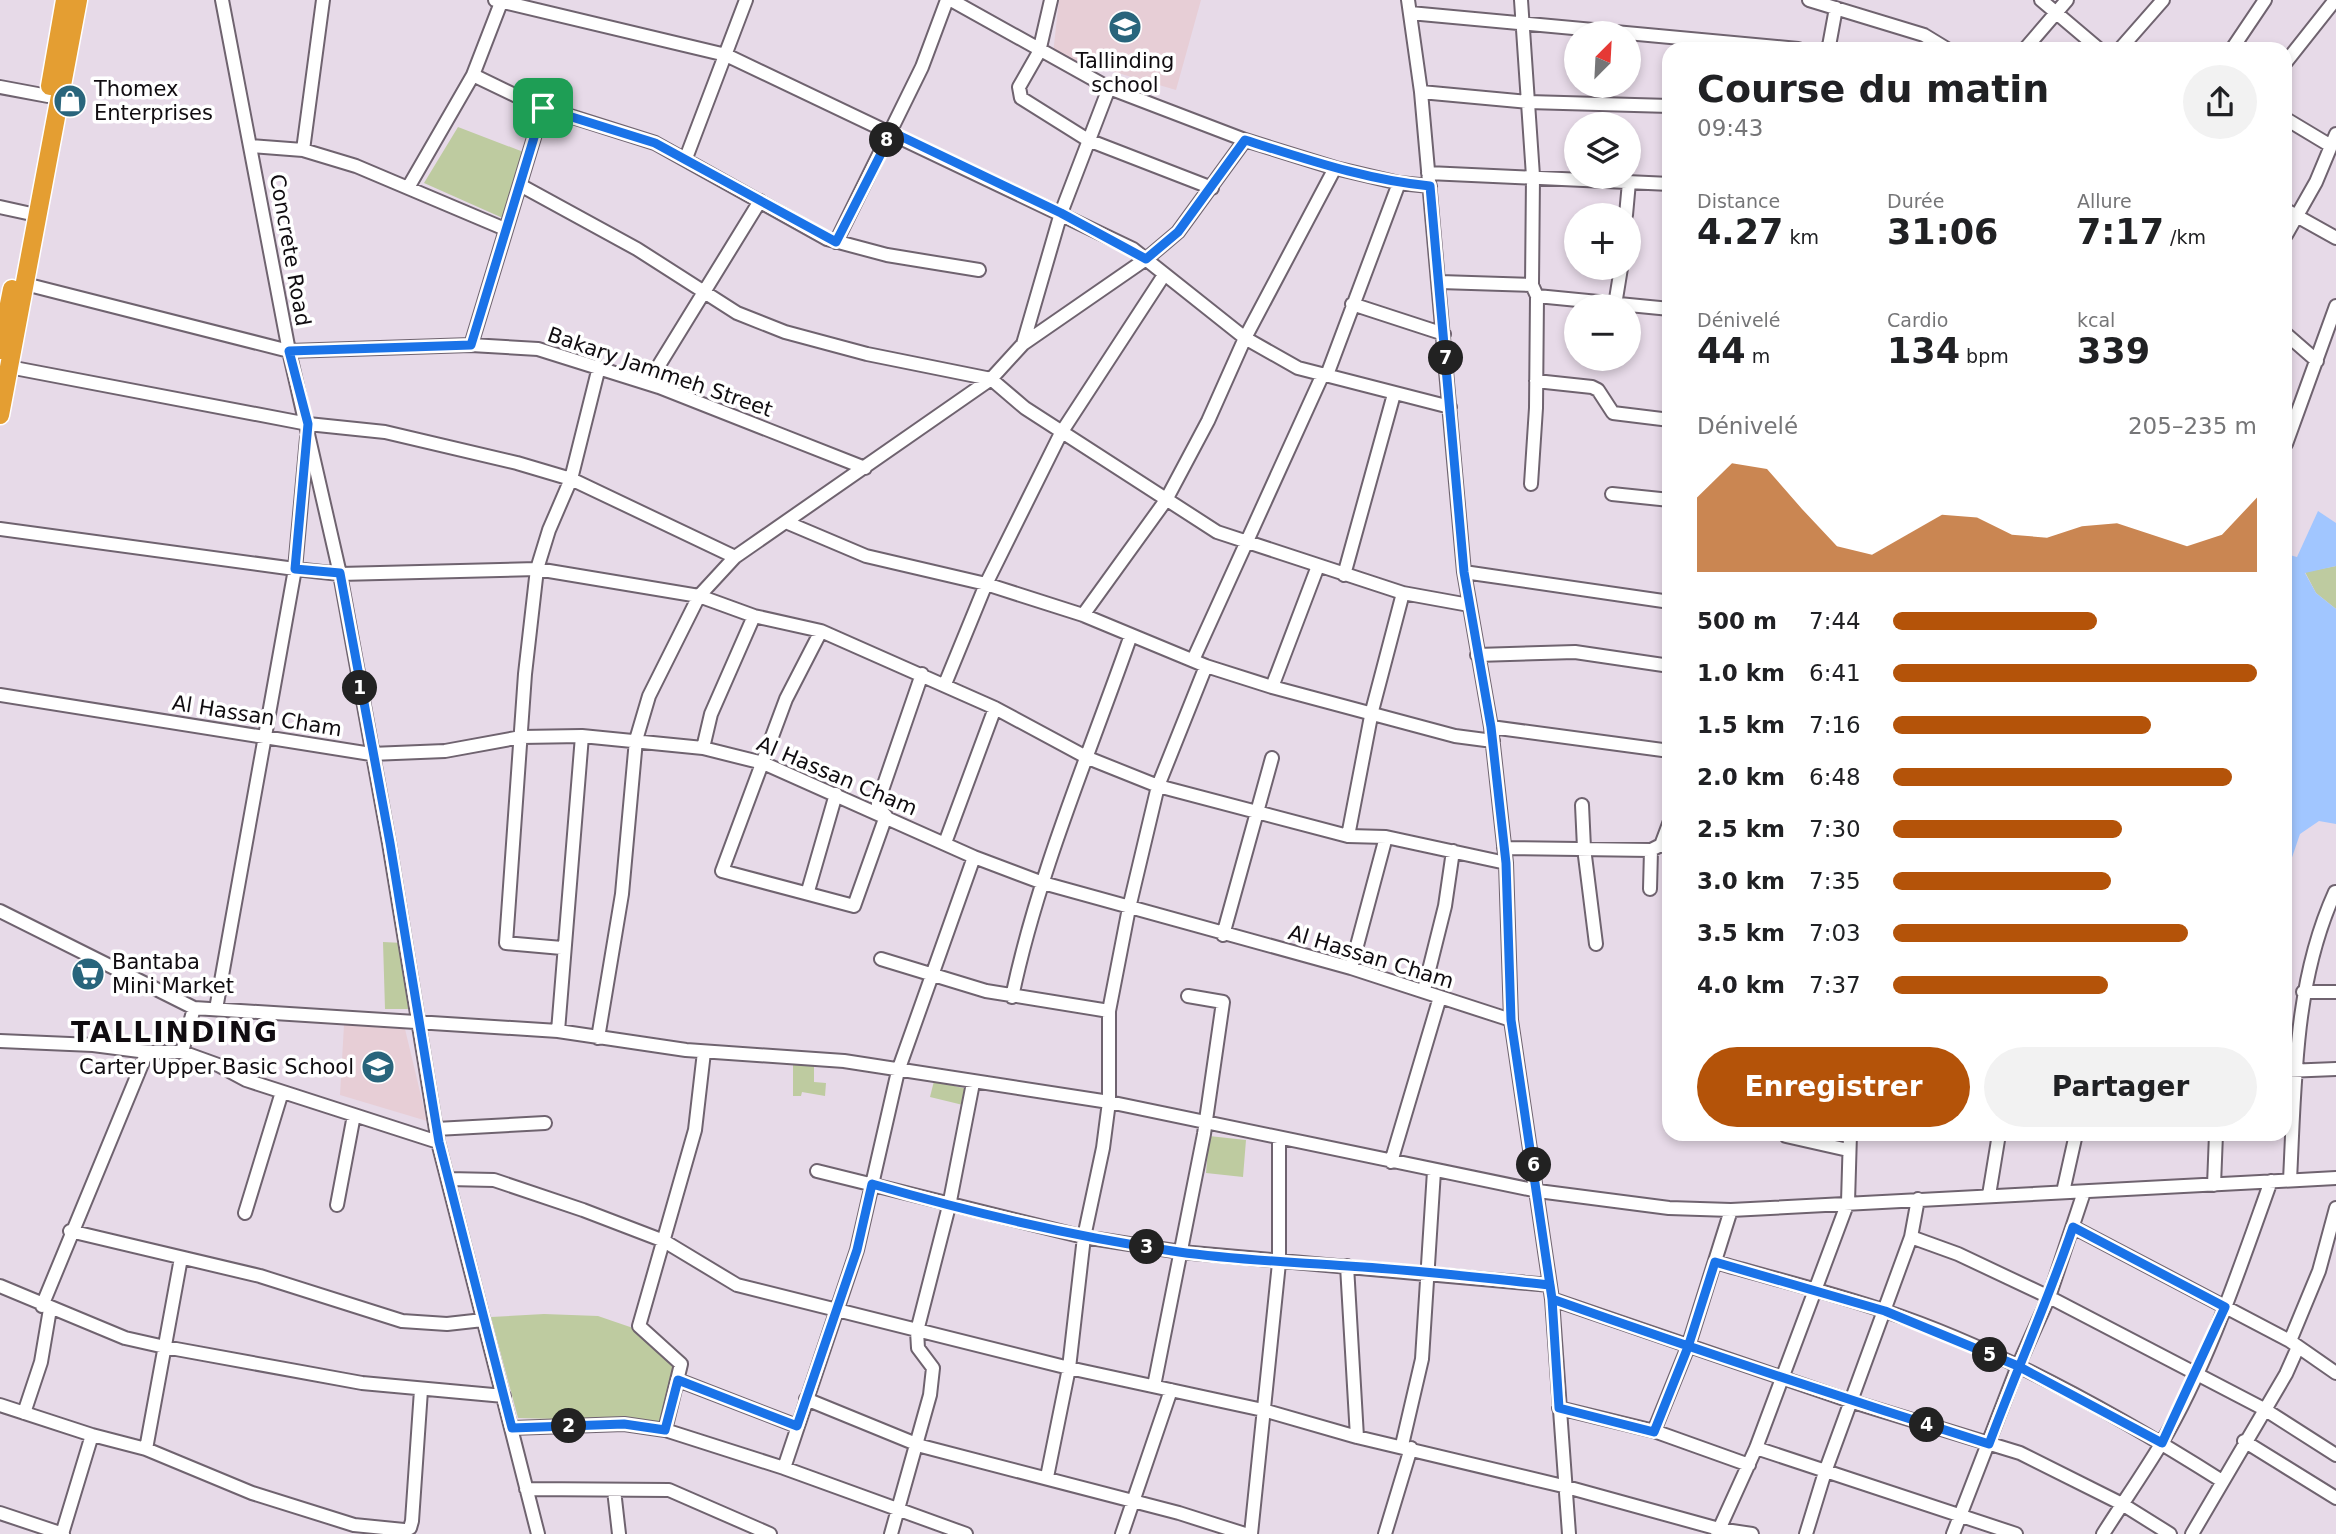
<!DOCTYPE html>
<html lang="fr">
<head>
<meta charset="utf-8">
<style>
  body { margin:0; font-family:"DejaVu Sans",sans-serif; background:#f2f2f2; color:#202124; height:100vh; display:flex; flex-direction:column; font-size:26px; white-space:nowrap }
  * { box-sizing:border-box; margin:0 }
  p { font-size:23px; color:#757577 }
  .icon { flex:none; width:38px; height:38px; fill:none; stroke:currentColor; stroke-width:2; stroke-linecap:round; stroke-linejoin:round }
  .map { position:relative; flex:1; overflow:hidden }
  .sheet { position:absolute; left:1662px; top:42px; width:630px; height:1099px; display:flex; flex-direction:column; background:#fff; border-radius:21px; box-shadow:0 4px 10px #0003 }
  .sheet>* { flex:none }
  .needle { width:46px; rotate:24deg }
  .fabs { position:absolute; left:1564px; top:21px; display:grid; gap:14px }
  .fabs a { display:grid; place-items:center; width:77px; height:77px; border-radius:50%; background:#fff; box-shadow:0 4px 10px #0003; font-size:35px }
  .pin { position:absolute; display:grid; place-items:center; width:60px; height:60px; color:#fff; margin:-30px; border-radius:14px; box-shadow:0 4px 10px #0006 }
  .km { position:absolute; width:35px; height:35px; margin:-18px; border-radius:50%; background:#222; color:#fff; font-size:19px; line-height:35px; text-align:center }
  .round { display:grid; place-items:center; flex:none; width:74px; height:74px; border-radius:37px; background:#f2f2f2 }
  .summary { display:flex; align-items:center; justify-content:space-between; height:119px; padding:0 35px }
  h1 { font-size:38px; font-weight:800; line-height:52px }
  .metrics { display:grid; grid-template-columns:repeat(3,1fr); gap:10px; height:119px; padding:7px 35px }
  .metrics div { display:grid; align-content:center }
  .metrics b { font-size:35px; font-weight:800 }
  .metrics small { font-size:19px; font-weight:400 }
  .metrics p { font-size:19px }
  .chart { height:196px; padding:14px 35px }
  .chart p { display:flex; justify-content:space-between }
  .chart svg { width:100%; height:126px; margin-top:7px; fill:#b45309; opacity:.7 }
  .button { display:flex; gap:14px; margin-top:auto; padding:14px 35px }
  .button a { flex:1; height:80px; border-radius:42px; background:#b45309; color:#fff; font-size:28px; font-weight:800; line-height:80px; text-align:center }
  .button a+a { background:#f2f2f2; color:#202124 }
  ul { padding:0 35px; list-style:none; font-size:23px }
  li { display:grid; grid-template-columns:112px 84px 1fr; align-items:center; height:52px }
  li i { height:18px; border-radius:9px; background:#b45309 }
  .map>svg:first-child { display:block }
  .education { fill:#e7ced6 }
  .green { fill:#becba0 }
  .water { fill:#a1c6ff }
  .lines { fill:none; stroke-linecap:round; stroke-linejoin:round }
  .minor-casing { stroke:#6f636f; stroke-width:16 }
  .highway-casing { stroke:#fff; stroke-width:21 }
  .minor { stroke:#fff; stroke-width:12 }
  .highway { stroke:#e49e32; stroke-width:18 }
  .route-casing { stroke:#fff; stroke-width:14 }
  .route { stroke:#1a73e8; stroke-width:9 }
  .labels { text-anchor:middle; stroke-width:7; stroke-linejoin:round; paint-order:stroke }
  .poi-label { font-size:21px; fill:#100c10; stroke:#fff; text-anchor:start }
  .street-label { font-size:21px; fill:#100c10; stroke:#fff }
  .district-label { font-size:28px; font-weight:bold; letter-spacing:2px; fill:#100c10; stroke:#fff }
</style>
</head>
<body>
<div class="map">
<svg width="2336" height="1534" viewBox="0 0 2336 1534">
  <rect width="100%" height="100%" fill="#e7dae8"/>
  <!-- education -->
  <path class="education" d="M1059,0H1201L1176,90L1053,54Z
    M344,1025L405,1029L427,1121L340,1095Z"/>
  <!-- green -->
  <path class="green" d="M458,127L526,153L505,219L424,183Z
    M2336,566V609L2316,593L2305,572Z
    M383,942L403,943L415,1009H385Z
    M793,1064L814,1065V1082L826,1083L825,1096L802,1092L801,1096H793Z
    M934,1081L967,1089L963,1105L930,1097Z
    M1209,1136L1246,1140L1243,1177L1206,1173Z
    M544,1314L598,1316L633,1328L677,1364L662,1422L518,1418L491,1317Z"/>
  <!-- water -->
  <path class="water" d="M2318,511L2336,523V566L2305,573L2316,593L2336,609V824L2319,821L2300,834L2286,875V554L2297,557Z"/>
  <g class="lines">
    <defs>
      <path id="minor" d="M222,0L289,351L340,574L389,843L438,1142L538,1534
        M495,0L726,55L1133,249L1245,338L1298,368L1450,407
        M951,0L1109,88L1245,140L1335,168L1399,183L1430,186
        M1051,0L1039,52L1019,87L1021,98L1088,140L1212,188
        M1408,0L1421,92L1464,572L1491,727L1506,863L1511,1020L1552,1299L1569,1534
        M1521,0L1533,176L1532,285L1537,296L1536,408L1531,484
        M1809,0L1924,35L1947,49
        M2041,0L2099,49
        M1410,13L1798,49
        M1825,49L1829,46L1836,8
        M2025,49L2067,0
        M2120,49L2163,0
        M2232,49L2265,0
        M2286,62L2335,0
        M473,75L535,105L655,143L827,239L887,255L979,270
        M0,87L48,96
        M1421,92L1528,102L1670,106
        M2286,119L2331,146
        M251,146L303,150L356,166L505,229
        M303,150L323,0
        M686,158L746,0
        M1428,173L1670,184
        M520,185L637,249L737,313L785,332L867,354L991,379L1025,408L1217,532L1403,593L1469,605
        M409,186L473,75L502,0
        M0,207L27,213
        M2286,210L2336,238
        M1626,215L1629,182
        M2286,235L2316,182L2336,134
        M836,242L922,67L947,0
        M1440,282L1532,285
        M25,284L289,351L471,345L538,349L659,387L865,468
        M1537,296L1670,309
        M1352,304L1444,334
        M1615,305L1621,268
        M2286,334L2317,361
        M1023,344L1061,213L1109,88
        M471,345L543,108
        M9,367L308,424L385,432L517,463L571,479L735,557
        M1327,375L1399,183
        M1536,381L1592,387L1598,390L1613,413L1670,420
        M648,383L760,201
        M2286,444L2336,306
        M1612,494L1670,500
        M788,523L866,556L986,584L1083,615L1206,666L1272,687L1455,736L1493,741
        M0,529L295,569L340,574L537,569L699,596L754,616L821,631L995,708L1088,758L1158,786L1348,836L1386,837L1506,863
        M1464,572L1670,602
        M1344,575L1394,394
        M1083,615L1166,500L1208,421L1245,338L1335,168
        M821,631L786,699L722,871L854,906L886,816L878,808V802L922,674
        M1477,655L1575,652L1670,666
        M1193,660L1323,374
        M945,684L986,584L1061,433L1164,275
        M1272,687L1318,566
        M0,695L371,754L445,751L521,737L582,736L703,748L763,763L974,857L1043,883L1351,968L1511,1020
        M1491,727L1670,751
        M703,748L711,714L754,616
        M1582,805L1584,848L1596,944
        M1348,836L1372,711L1403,593
        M945,843L995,708
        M1661,845L1670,821
        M1504,848L1651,850L1661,845L1670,847
        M1650,889L1651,850
        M808,891L836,794
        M0,911L194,1008L558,1031L686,1050L844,1061L1109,1102L1538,1191L1669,1208L1731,1210L2336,1178
        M1223,935L1272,758
        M562,948L506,943L525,674L537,569L549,530L571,479L599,367
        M881,959L986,991L1109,1011
        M1351,968L1386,837
        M1424,990L1445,906L1453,851
        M2303,992H2336
        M1012,997C1038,873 1089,755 1131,635
        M216,1009L295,569L307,438
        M558,1031L582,736
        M598,1038L622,894L636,740L649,696L699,596L735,557L991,379L1023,344L1146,259L1178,232L1245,140
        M0,1041L93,1045L147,1052H182L218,1065L246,1080L438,1142
        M182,1052L194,1008
        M2286,1071L2336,1069
        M436,1129L545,1123
        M1786,1136L1848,1150
        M1391,1162L1440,997
        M817,1171L1084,1237L1181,1252L1550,1285
        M448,1179L494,1180L583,1210L664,1241L737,1285L1069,1368L1263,1410L1357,1437L1563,1486L1719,1529L1752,1534
        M2290,1180C2295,1082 2294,982 2335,892
        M2214,1185L2216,1134
        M2063,1192L2076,1134
        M1989,1195L1999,1134
        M337,1205L354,1115
        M245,1213L282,1092
        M2073,1227L2290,1341L2336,1373
        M70,1231L260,1276L402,1321L447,1324L483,1320
        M1911,1237L1958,1254L2049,1297L2264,1409L2336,1455
        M1715,1262C1771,1278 1829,1292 1885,1311C2002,1350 2118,1415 2222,1481
        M1347,1266L1357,1437
        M0,1286L125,1338L165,1347L362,1383L504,1396
        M1552,1299L1850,1401L2020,1453L2122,1504L2170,1534
        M42,1306L147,1052
        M2290,1341L2319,1271L2336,1208
        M678,1380L797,1426
        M1154,1386L1204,1134L1223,1002L1188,996
        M806,1399L921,1446L1179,1513L1245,1534
        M0,1405L92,1435L146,1449L252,1493L354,1525L404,1530L410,1528L412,1521L421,1390
        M1559,1408L1654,1431L1749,1465
        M24,1413L41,1362L50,1309
        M512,1428L624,1424L665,1430L784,1468L966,1534
        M665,1430L681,1364L639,1326L695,1130L704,1052
        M1654,1431L1688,1347L1731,1210
        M2244,1441L2336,1498
        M1402,1445L1422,1359L1434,1171
        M1756,1448L2016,1534
        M146,1449L181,1258
        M784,1468L857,1250L898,1071L974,857
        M1047,1477L1069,1368L1084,1237L1103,1148L1109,1102V1011L1129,908L1158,786L1206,666
        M526,1489L669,1490L770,1534
        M614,1490L619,1534
        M0,1513L63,1534
        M62,1534L92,1435
        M891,1534L930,1395L933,1368L918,1348L917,1331L949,1206L973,1083
        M1122,1534L1171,1390
        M1251,1534L1279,1263V1139
        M1385,1534L1411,1448
        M1717,1534L1756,1448L1848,1202L1850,1134
        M1806,1534L1825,1472L1911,1237L1918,1199
        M1953,1534L2018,1366L2049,1297L2084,1192
        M2103,1534C2122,1504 2143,1474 2161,1444C2209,1362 2239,1270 2271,1181
        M2192,1534L2286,1374L2298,1347"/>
      <path id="highway" d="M50,86L65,0
        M0,350L12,289
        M0,415L78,0"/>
    </defs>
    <!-- minor casing -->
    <use href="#minor" class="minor-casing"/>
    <!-- highway casing -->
    <use href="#highway" class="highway-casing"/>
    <!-- minor -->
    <use href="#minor" class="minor"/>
    <!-- highway -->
    <use href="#highway" class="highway"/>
  </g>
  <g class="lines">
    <defs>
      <path id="route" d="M543,108L471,345L289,351L308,424L295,569L340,573L390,843L439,1142L512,1428L624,1424L665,1430L678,1380L797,1426L857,1250L872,1184C973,1213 1075,1237 1179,1252C1235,1260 1292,1262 1348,1266C1416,1270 1483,1278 1550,1285L1552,1299C1697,1350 1842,1398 1989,1444C2016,1371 2048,1301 2073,1227L2225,1307L2162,1443L2018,1366L1885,1311L1715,1262L1688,1347L1654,1432L1559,1408L1552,1299L1511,1020L1506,863L1491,727L1464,572L1430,186C1366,180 1306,159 1245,140L1178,232L1146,259L1061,213L892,132L836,242L655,143L543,108"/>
    </defs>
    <!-- route casing -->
    <use href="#route" class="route-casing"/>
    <!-- route -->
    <use href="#route" class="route"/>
  </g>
  <!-- icons -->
  <defs>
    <symbol id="school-disc" viewBox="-11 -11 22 22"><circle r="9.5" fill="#29657c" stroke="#fff"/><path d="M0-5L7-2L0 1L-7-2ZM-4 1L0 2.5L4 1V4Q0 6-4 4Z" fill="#fff"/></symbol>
    <symbol id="shop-disc" viewBox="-11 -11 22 22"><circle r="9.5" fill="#29657c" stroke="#fff"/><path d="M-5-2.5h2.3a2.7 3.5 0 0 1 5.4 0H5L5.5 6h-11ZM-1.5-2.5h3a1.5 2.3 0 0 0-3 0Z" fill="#fff"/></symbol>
    <symbol id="supermarket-disc" viewBox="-11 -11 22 22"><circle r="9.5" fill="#29657c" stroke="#fff"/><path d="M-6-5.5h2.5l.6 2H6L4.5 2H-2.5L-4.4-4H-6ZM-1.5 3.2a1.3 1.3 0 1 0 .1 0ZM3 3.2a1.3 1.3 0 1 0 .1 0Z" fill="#fff"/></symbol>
  </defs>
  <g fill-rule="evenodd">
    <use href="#school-disc" x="1106" y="8" width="38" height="38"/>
    <use href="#shop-disc" x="51" y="82" width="38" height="38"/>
    <use href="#supermarket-disc" x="69" y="955" width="38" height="38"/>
    <use href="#school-disc" x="359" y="1048" width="38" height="38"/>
  </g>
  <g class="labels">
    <!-- poi labels -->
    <g class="poi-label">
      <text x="1125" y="68" text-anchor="middle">Tallinding<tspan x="1125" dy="24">school</tspan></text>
      <text x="94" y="96">Thomex<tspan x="94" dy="24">Enterprises</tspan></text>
      <text x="112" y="969">Bantaba<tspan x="112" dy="24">Mini Market</tspan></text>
      <text x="354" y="1074" text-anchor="end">Carter Upper Basic School</text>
    </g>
    <!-- street labels -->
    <g class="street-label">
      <text transform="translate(290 250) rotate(80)" y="7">Concrete Road</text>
      <text transform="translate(660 372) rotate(19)" y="7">Bakary Jammeh Street</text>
      <text transform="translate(257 716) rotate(9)" y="7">Al Hassan Cham</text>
      <text transform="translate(837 776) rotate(23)" y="7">Al Hassan Cham</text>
      <text transform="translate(1371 957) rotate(17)" y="7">Al Hassan Cham</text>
    </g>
    <!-- district labels -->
    <g class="district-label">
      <text x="175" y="1042">TALLINDING</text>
    </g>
  </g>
</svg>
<div class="fabs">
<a><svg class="needle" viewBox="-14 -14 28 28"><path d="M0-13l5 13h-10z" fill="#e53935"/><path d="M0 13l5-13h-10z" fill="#757577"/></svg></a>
<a><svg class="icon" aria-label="layers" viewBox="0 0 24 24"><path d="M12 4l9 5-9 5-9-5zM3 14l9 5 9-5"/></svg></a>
<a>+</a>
<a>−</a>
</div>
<div class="pin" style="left:543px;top:108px;background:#1e9e55"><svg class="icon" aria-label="arrive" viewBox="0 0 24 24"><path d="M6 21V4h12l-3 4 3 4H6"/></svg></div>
<b class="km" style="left:360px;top:688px">1</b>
<b class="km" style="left:569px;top:1426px">2</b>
<b class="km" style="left:1147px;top:1247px">3</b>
<b class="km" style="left:1927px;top:1425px">4</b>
<b class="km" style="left:1990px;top:1355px">5</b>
<b class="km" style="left:1534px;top:1165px">6</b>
<b class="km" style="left:1446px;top:358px">7</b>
<b class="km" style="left:887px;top:140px">8</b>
<section class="sheet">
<div class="summary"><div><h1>Course du matin</h1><p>09:43</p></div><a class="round"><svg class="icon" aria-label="share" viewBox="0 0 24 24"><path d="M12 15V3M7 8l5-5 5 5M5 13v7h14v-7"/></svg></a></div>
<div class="metrics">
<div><p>Distance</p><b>4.27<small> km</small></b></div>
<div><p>Durée</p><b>31:06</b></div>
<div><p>Allure</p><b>7:17<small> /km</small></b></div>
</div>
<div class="metrics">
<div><p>Dénivelé</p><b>44<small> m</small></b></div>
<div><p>Cardio</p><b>134<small> bpm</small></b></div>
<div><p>kcal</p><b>339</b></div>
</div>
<div class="chart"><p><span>Dénivelé</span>205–235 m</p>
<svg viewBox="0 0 160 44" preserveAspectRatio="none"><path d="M0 44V18L10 6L20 8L30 22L40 35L50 38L60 31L70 24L80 25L90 31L100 32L110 28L120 27L130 31L140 35L150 31L160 18V44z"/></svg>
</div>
<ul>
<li><b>500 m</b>7:44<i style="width:56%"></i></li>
<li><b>1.0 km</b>6:41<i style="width:100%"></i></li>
<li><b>1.5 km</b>7:16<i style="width:71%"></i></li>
<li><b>2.0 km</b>6:48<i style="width:93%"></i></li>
<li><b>2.5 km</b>7:30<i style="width:63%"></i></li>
<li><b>3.0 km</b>7:35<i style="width:60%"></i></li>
<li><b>3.5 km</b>7:03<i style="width:81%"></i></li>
<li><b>4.0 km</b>7:37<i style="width:59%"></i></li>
</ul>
<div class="button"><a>Enregistrer</a><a>Partager</a></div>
</section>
</div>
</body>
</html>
